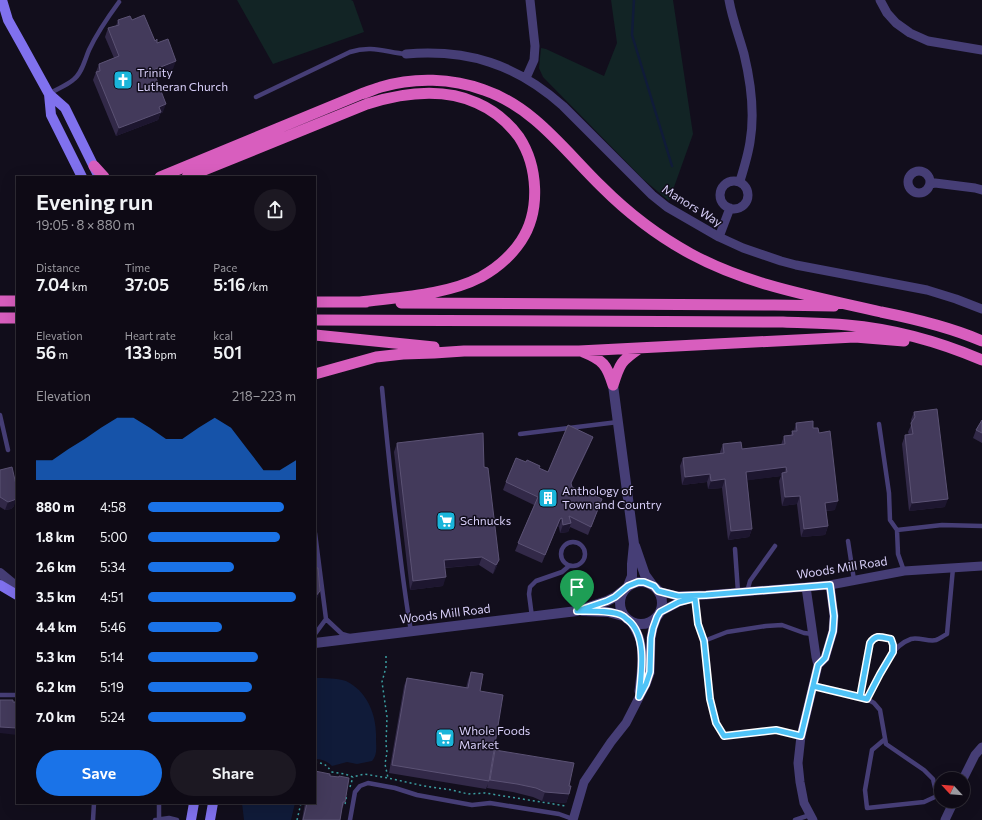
<!DOCTYPE html>
<html lang="en">
<head>
<meta charset="utf-8">
<style>
  body { margin:0; font-family:Commissioner,sans-serif; background:#1c1822; color:#f1f3f6; height:100vh; display:flex; flex-direction:column; font-size:15px; white-space:nowrap }
  * { box-sizing:border-box; margin:0 }
  p { font-size:13px; color:#9b9aa0 }
  .icon { flex:none; width:22px; height:22px; fill:none; stroke:currentColor; stroke-width:2; stroke-linecap:round; stroke-linejoin:round }
  .map { position:relative; flex:1; overflow:hidden }
  .sheet { position:absolute; left:16px; top:176px; width:300px; height:628px; display:flex; flex-direction:column; background:#0e0a15; border-radius:0px; box-shadow:0 4px 16px #0002,0 0 0 1px #2e2b34 }
  .sheet>* { flex:none }
  .needle { width:26px; rotate:296deg }
  .tools { position:absolute; left:934px; top:772px; display:grid; gap:8px }
  .tools a { display:grid; place-items:center; width:36px; height:36px; border-radius:50%; background:#0e0a15; box-shadow:0 4px 16px #0002,0 0 0 1px #2e2b34; font-size:20px }
  .pin { position:absolute; display:grid; place-items:center; width:34px; height:34px; color:#fff; margin:-41px -17px; border-radius:50% 50% 50% 0; rotate:-45deg; box-shadow:0 0 4px #0007 }
  .pin .icon { rotate:45deg }
  .round { display:grid; place-items:center; flex:none; width:42px; height:42px; border-radius:21px; background:#1c1822 }
  .head { display:flex; align-items:center; justify-content:space-between; height:68px; padding:0 20px }
  h1 { font-size:22px; font-weight:600; line-height:30px }
  .metrics { display:grid; grid-template-columns:repeat(3,1fr); gap:6px; height:68px; padding:4px 20px }
  .metrics div { display:grid; align-content:center }
  .metrics b { font-size:17px; font-weight:600 }
  .metrics small { font-size:11px; font-weight:400 }
  .metrics p { font-size:11px }
  .chart { height:112px; padding:8px 20px }
  .chart p { display:flex; justify-content:space-between }
  .chart svg { width:100%; height:72px; margin-top:4px; fill:#1a73e8; opacity:.7 }
  .cta { display:flex; gap:8px; margin-top:auto; padding:8px 20px }
  .cta a { flex:1; height:46px; border-radius:24px; background:#1a73e8; color:#fff; font-size:16px; font-weight:600; line-height:46px; text-align:center }
  .cta a+a { background:#1c1822; color:#f1f3f6 }
  ul { padding:0 20px; list-style:none; font-size:13px }
  li { display:grid; grid-template-columns:64px 48px 1fr; align-items:center; height:30px }
  li i { height:10px; border-radius:5px; background:#1a73e8 }
  .map>svg:first-child { display:block }
  .green { fill:#122425 }
  .water { fill:#101b39 }
  .lines { fill:none; stroke-linecap:round; stroke-linejoin:round }
  .stream { stroke:#101b39; stroke-width:2.5 }
  .path { stroke:#3b9ea1; stroke-width:1.5; stroke-dasharray:2 3; stroke-linecap:butt }
  .service { stroke:#463e76; stroke-width:4.5 }
  .minor { stroke:#463e76; stroke-width:9 }
  .tertiary { stroke:#463e76; stroke-width:10 }
  .secondary { stroke:#8071ee; stroke-width:10 }
  .trunk { stroke:#d85ebe; stroke-width:11 }
  .wall { fill:#322948 }
  .shaded-wall { fill:#1d162f }
  .building { fill:#433a5b; stroke:#5b5274 }
  .route-casing { stroke:#fff; stroke-width:8 }
  .route { stroke:#4fc3f7; stroke-width:5 }
  .labels { text-anchor:middle; stroke-width:3; stroke-linejoin:round; paint-order:stroke }
  .poi-label { font-size:12px; fill:#d8cff9; stroke:#120e1c; text-anchor:start }
  .street-label { font-size:12px; fill:#d8cff9; stroke:#120e1c }
</style>
</head>
<body>
<div class="map">
<svg width="982" height="820" viewBox="0 0 982 820">
  <rect width="100%" height="100%" fill="#120e1c"/>
  <!-- green -->
  <path class="green" d="M237,0H351L353,1L364,32L273,64Z
    M611,0H673L693,134L669,201L643,179L543,77L539,68L541,48L546,49L604,76L617,43Z"/>
  <!-- water -->
  <path class="water" d="M315,678C325,678 336,678 346,681C367,691 377,715 376,738C376,743 377,751 375,756C374,758 373,760 372,761L357,764L347,762L332,766C327,761 322,759 315,759Z
    M242,803H295L291,820H244Z"/>
  <g class="lines">
    <!-- stream -->
    <path class="stream" d="M634,0L632,35L672,166"/>
    <!-- path -->
    <path class="path" d="M386,656V667L382,682L387,717L386,744L387,752L385,764L388,778
      M315,762C326,764 325,764 332,772L345,774L353,777L364,774L388,778L424,786L452,790L468,794L485,793L566,806
      M350,787L353,777
      M345,804L347,794
      M297,820L301,803"/>
    <!-- service -->
    <path class="service" d="M49,94C56,89 66,86 73,80C82,74 85,59 89,50C97,33 108,17 119,2
      M256,97L350,52C372,45 385,52 406,54
      M382,388C386,430 390,472 395,513C400,553 404,592 411,631
      M0,415L8,450
      M879,424L889,493L890,520L897,530
      M520,434L618,422
      M315,533L326,619L342,634L349,636
      M848,541L854,580
      M561 554a12 12 0 1 1 24 0a12 12 0 1 1-24 0Z
      M735,549L738,592
      M904,571L898,554L897,530L942,525L982,526
      M747,592L750,581L775,546
      M695,597L698,624L704,641
      M532,617L529,594L530,587L536,581L562,572L569,566
      M315,634L326,619
      M813,686L867,699L874,703L880,710L886,744L924,770L933,779L937,796L941,798
      M0,695H17
      M860,697L870,643C876,634 881,637 891,639L893,645V652
      M867,699C877,679 888,647 911,639C919,637 929,642 936,640C939,639 943,636 947,634L953,568
      M801,736L776,730L725,736L716,723L710,699L704,641L727,632L766,626L782,625L804,633L813,634
      M885,739L872,750L865,790L867,808L924,802L937,796
      M93,820L94,803
      M155,820L169,818L177,820
      M159,820V803
      M350,820L355,792L360,786L368,783L395,788L417,795L472,805L490,803L559,814L573,819
      M795,820L810,815"/>
    <!-- minor -->
    <path class="minor" d="M729,0C732,18 739,36 744,54C751,83 755,113 750,142C748,155 744,168 740,181
      M880,0L887,13L896,23L910,33L928,41L982,50
      M406,54C468,49 516,64 563,106L652,195L667,207L719,237L743,248L781,261L796,265L927,290L956,299L982,309
      M526,78L534,60L535,46L530,0
      M908 182a11 11 0 1 1 22 0a11 11 0 1 1-22 0Z
      M720 195a14 14 0 1 1 28 0a14 14 0 1 1-28 0Z
      M930,184L935,183L975,188L982,190
      M719,237L730,208
      M806,587L816,657L818,665L801,736L798,763L800,782L804,803L813,820
      M658,591L677,596L706,595L806,587L830,585L904,571L982,566
      M660,612L679,602L689,599
      M632,623C635,629 638,634 640,640C644,656 641,675 639,691
      M818,665L825,658L833,631L834,616L830,585
      M963,779L975,755L982,747
      M573,820L584,782L611,742L626,723L646,684L650,673L651,638L653,628L657,617
      M945,820L954,801"/>
    <!-- tertiary -->
    <path class="tertiary" d="M613,385L634,544L632,564V576L628,586
      M635,546L645,575L653,586
      M0,573L17,587
      M620 603a21 21 0 1 1 42 0a21 21 0 1 1-42 0Z
      M583,611L608,612L623,616
      M315,643L577,611L607,601L615,597L624,590"/>
    <!-- secondary -->
    <path class="secondary" d="M2,0L8,20L22,45L49,94L65,108L97,173
      M49,94L51,115L82,177
      M0,585L17,595
      M191,820L194,803
      M210,820L213,803"/>
    <!-- trunk -->
    <path class="trunk" d="M94,166L104,177
      M160,177L361,94C368,92 374,89 381,87C414,77 452,78 484,90C534,107 565,151 602,187C628,213 658,236 691,254C750,286 817,297 881,312C916,319 950,327 982,341
      M187,177L367,104C402,93 442,87 477,103C493,110 508,122 519,137C538,166 541,211 521,241C511,256 497,268 481,277C447,295 399,297 360,302
      M0,301H17
      M315,302H366
      M401,303L774,305L834,306
      M0,318H17
      M315,320L783,322C804,323 825,323 847,325C893,329 940,342 982,360
      M315,335L434,347
      M583,352C603,360 607,365 613,385
      M315,374L376,357L403,354L434,353L464,351H579L855,337L904,341
      M613,385C620,363 621,361 640,348"/>
  </g>
  <!-- wall -->
  <path class="wall" d="M118,20H132L157,43L173,69L155,76L163,112L160,114L158,120L116,136L93,80L99,64L114,58L105,37L108,28L116,26Z
    M914,412L945,507L909,511L902,444L905,435H909L908,432L912,423L911,420Z
    M982,420V443L973,438L976,430Z
    M796,423L813,428L819,433L835,510L826,511L828,526L825,535L801,537L797,504L782,506L779,481L781,476L747,480L752,529L749,537L728,540L722,488L708,489L707,482L682,485L680,466L683,458L720,454V452L723,444L742,449L781,445L784,436L791,435L792,431H794Z
    M397,443L484,467L499,560L496,568L493,574L479,565L445,568L443,586L410,590L394,452Z
    M590,445L571,484L572,487L580,491L602,499L588,535L570,527L568,532L560,533L559,527H557L542,563L515,551L534,505L503,490L506,482L539,468L548,472Z
    M0,470L14,506L11,509L5,510L0,507Z
    M471,672L480,691L493,756L495,750L569,786V794L566,803L542,801L533,797L513,792L487,788L488,784L486,789L389,773L404,686L407,678L466,688L468,680Z
    M330,776L338,777L339,776L345,802L341,811L340,820H302L305,803H315Z"/>
  <!-- shaded-wall -->
  <path class="shaded-wall" d="M176,61L173,69L150,78L153,70Z
    M166,104L163,112L160,114L158,120L116,136L119,128L159,107Z
    M593,437L590,445L568,491L571,483Z
    M786,467L783,476L782,473L781,476L743,481L746,472Z
    M710,474L707,482L682,485L685,477Z
    M725,479L722,488L708,489L711,481Z
    M800,496L797,504L782,506L785,497Z
    M17,498L14,506L11,509L5,510L8,502Z
    M948,499L945,507L909,511L912,503Z
    M838,501L835,510L822,511L825,503Z
    M562,518L559,527H557L542,563L560,519Z
    M571,523L568,532L560,533L563,525Z
    M828,526L825,535L801,537L804,529Z
    M752,529L749,537L728,540L731,531Z
    M482,557L479,565L441,568L444,560Z
    M499,560L496,568L493,574L496,565Z
    M446,577L443,586L410,590L413,581Z
    M320,591L318,597L315,601V597Z
    M0,727L17,728V735L0,733Z
    M545,792L569,794L566,803L542,801Z"/>
  <!-- building -->
  <path class="building" d="M144,15L155,41L157,39V43L168,39L176,61L153,70L166,104L159,107L161,112L119,128L96,72L100,71L99,64L119,56L108,28L119,25L118,20L130,16L132,20Z
    M937,409L948,499L912,503L905,435L913,434L911,423L915,417L914,412Z
    M982,420V433L976,430Z
    M813,421V428H818L819,433L830,431L838,501L825,503L828,526L804,529L800,496L785,497L782,473L787,472L786,467L746,472L752,529L731,531L725,479L711,481L710,474L685,477L683,458L724,453L723,444L741,442L742,449L785,444L784,436L793,435L792,431H797L796,423Z
    M568,425L593,437L571,483L572,487L580,491L582,489L602,499L591,527L569,516L571,523L563,525L562,518L560,519L545,555L518,543L538,497L506,482L516,458L526,462L527,460L540,466L539,468L548,472Z
    M483,433L484,467L488,468L499,560L496,565L482,557L444,560L446,577L413,581L397,443Z
    M12,467L17,489V498L14,500L8,502L0,497V470Z
    M315,567L318,568L320,591L315,597Z
    M471,672L483,674L480,691L503,695L489,781L392,765L407,678L468,688Z
    M0,700H13V702H17V728L0,727Z
    M495,750L574,763L569,786H571L569,794L545,792L536,788L517,784L490,780Z
    M315,771L330,774V776L339,777V776L349,778L345,802H343L340,820H303L307,803H315Z"/>
  <g class="lines">
    <defs>
      <path id="route" d="M577,611C589,611 614,610 623,616C625,617 626,619 628,620C648,636 641,675 639,697L646,684L650,672L651,638L653,628L657,617L660,612L679,602L695,598L698,624L704,641L710,699L716,723L724,736L776,730L801,736L813,686L860,697L870,643C876,634 881,637 891,639L893,645V652L880,674L867,699L813,686L818,665L825,658L833,631L834,616L830,585L806,587L706,595L678,596L658,591L654,586L644,582H638L628,586L615,597L607,601L577,611"/>
    </defs>
    <!-- route casing -->
    <use href="#route" class="route-casing"/>
    <!-- route -->
    <use href="#route" class="route"/>
  </g>
  <!-- icons -->
  <defs>
    <symbol id="church-square" viewBox="-11 -11 22 22"><rect x="-9" y="-9" width="18" height="18" rx="4" fill="#1ab5da" stroke="#120e1c"/><path d="M-1.2-6h2.4v3.5h3.3v2.4h-3.3V6h-2.4V-.1h-3.3v-2.4h3.3Z" fill="#fff"/></symbol>
    <symbol id="building-square" viewBox="-11 -11 22 22"><rect x="-9" y="-9" width="18" height="18" rx="4" fill="#1ab5da" stroke="#120e1c"/><path d="M-4-6H4V6H1V3H-1V6H-4ZM-2.5-4.3h1.7v1.8h-1.7ZM.8-4.3h1.7v1.8H.8ZM-2.5-1h1.7V.8h-1.7ZM.8-1h1.7V.8H.8Z" fill="#fff"/></symbol>
    <symbol id="supermarket-square" viewBox="-11 -11 22 22"><rect x="-9" y="-9" width="18" height="18" rx="4" fill="#1ab5da" stroke="#120e1c"/><path d="M-6-5.5h2.5l.6 2H6L4.5 2H-2.5L-4.4-4H-6ZM-1.5 3.2a1.3 1.3 0 1 0 .1 0ZM3 3.2a1.3 1.3 0 1 0 .1 0Z" fill="#fff"/></symbol>
  </defs>
  <g fill-rule="evenodd">
    <use href="#church-square" x="112" y="69" width="22" height="22"/>
    <use href="#building-square" x="537" y="487" width="22" height="22"/>
    <use href="#supermarket-square" x="435" y="510" width="22" height="22"/>
    <use href="#supermarket-square" x="434" y="727" width="22" height="22"/>
  </g>
  <g class="labels">
    <!-- poi labels -->
    <g class="poi-label">
      <text x="137" y="77">Trinity<tspan x="137" dy="14">Lutheran Church</tspan></text>
      <text x="562" y="495">Anthology of<tspan x="562" dy="14">Town and Country</tspan></text>
      <text x="460" y="525">Schnucks</text>
      <text x="459" y="735">Whole Foods<tspan x="459" dy="14">Market</tspan></text>
    </g>
    <!-- street labels -->
    <g class="street-label">
      <text transform="translate(692 206) rotate(32)" y="4">Manors Way</text>
      <text transform="translate(842 568) rotate(-9)" y="4">Woods Mill Road</text>
      <text transform="translate(445 614) rotate(-7)" y="4">Woods Mill Road</text>
    </g>
  </g>
</svg>
<div class="tools">
<a><svg class="needle" viewBox="-14 -14 28 28"><path d="M0-13l5 13h-10z" fill="#e53935"/><path d="M0 13l5-13h-10z" fill="#9b9aa0"/></svg></a>
</div>
<div class="pin" style="left:577px;top:611px;background:#1e9e55"><svg class="icon" aria-label="arrive" viewBox="0 0 24 24"><path d="M6 21V4h12l-3 4 3 4H6"/></svg></div>
<section class="sheet">
<div class="head"><div><h1>Evening run</h1><p>19:05 · 8 × 880 m</p></div><a class="round"><svg class="icon" aria-label="share" viewBox="0 0 24 24"><path d="M12 15V3M7 8l5-5 5 5M5 13v7h14v-7"/></svg></a></div>
<div class="metrics">
<div><p>Distance</p><b>7.04<small> km</small></b></div>
<div><p>Time</p><b>37:05</b></div>
<div><p>Pace</p><b>5:16<small> /km</small></b></div>
</div>
<div class="metrics">
<div><p>Elevation</p><b>56<small> m</small></b></div>
<div><p>Heart rate</p><b>133<small> bpm</small></b></div>
<div><p>kcal</p><b>501</b></div>
</div>
<div class="chart"><p><span>Elevation</span>218–223 m</p>
<svg viewBox="0 0 160 44" preserveAspectRatio="none"><path d="M0 44V32L10 32L20 25L30 19L40 12L50 6L60 6L70 12L80 19L90 19L100 12L110 6L120 12L130 25L140 38L150 38L160 32V44z"/></svg>
</div>
<ul>
<li><b>880 m</b>4:58<i style="width:92%"></i></li>
<li><b>1.8 km</b>5:00<i style="width:89%"></i></li>
<li><b>2.6 km</b>5:34<i style="width:58%"></i></li>
<li><b>3.5 km</b>4:51<i style="width:100%"></i></li>
<li><b>4.4 km</b>5:46<i style="width:50%"></i></li>
<li><b>5.3 km</b>5:14<i style="width:74%"></i></li>
<li><b>6.2 km</b>5:19<i style="width:70%"></i></li>
<li><b>7.0 km</b>5:24<i style="width:66%"></i></li>
</ul>
<div class="cta"><a>Save</a><a>Share</a></div>
</section>
</div>
</body>
</html>
